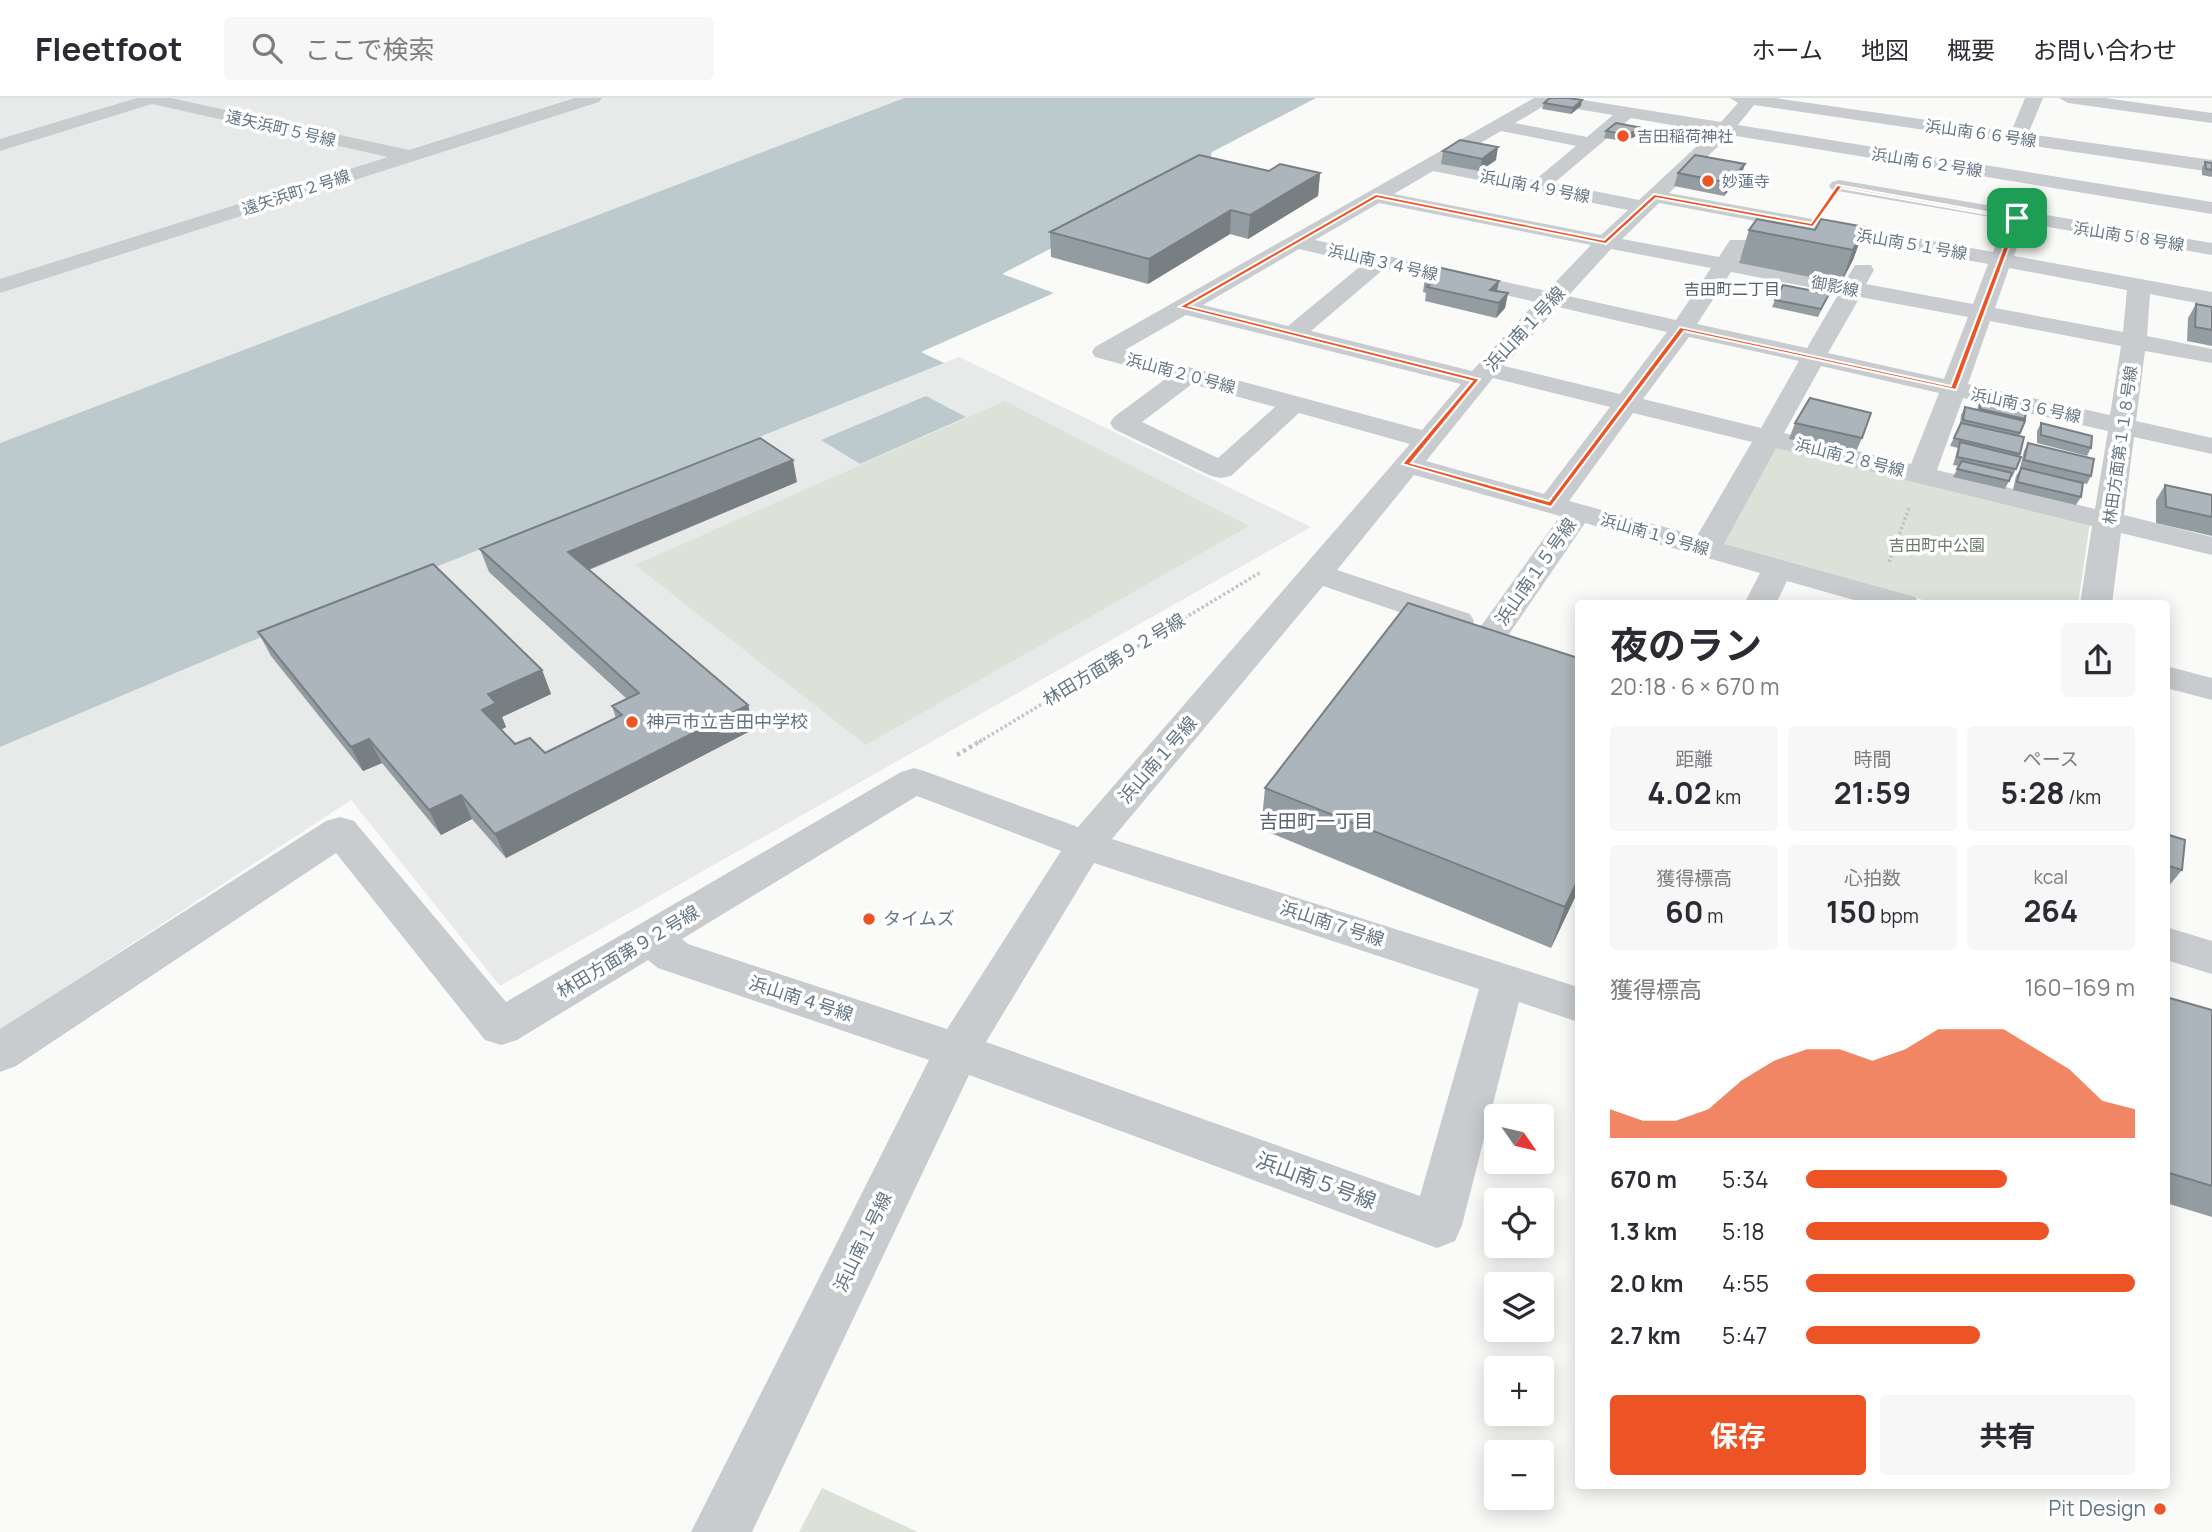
<!DOCTYPE html>
<html lang="ja">
<head>
<meta charset="utf-8">
<style>
  body { margin:0; font-family:Manrope,"Noto Sans JP",sans-serif; background:#f7f7f7; color:#2b2b33; height:100vh; display:flex; flex-direction:column; font-size:26px; white-space:nowrap }
  * { box-sizing:border-box; margin:0 }
  p { font-size:23px; color:#7c7c81 }
  .icon { flex:none; width:38px; height:38px; fill:none; stroke:currentColor; stroke-width:2; stroke-linecap:round; stroke-linejoin:round }
  .map { position:relative; flex:1; overflow:hidden }
  .details { position:absolute; left:1575px; top:502px; width:595px; height:889px; display:flex; flex-direction:column; background:#fff; border-radius:7px; box-shadow:0 4px 18px #0003 }
  .details>* { flex:none }
  .needle { width:46px; rotate:124deg }
  .buttons { position:absolute; left:1484px; top:1006px; display:grid; gap:14px }
  .buttons a { display:grid; place-items:center; width:70px; height:70px; border-radius:7px; background:#fff; box-shadow:0 4px 18px #0003; font-size:35px }
  .pin { position:absolute; display:grid; place-items:center; width:60px; height:60px; color:#fff; margin:-30px; border-radius:14px; box-shadow:0 4px 10px #0006 }
  .round { display:grid; place-items:center; flex:none; width:74px; height:74px; border-radius:7px; background:#f7f7f7 }
  .headline { display:flex; align-items:center; justify-content:space-between; height:119px; padding:0 35px }
  h1 { font-size:38px; font-weight:700; line-height:52px }
  .figures { display:grid; grid-template-columns:repeat(3,1fr); gap:10px; height:119px; padding:7px 35px }
  .figures div { display:grid; align-content:center; border-radius:7px; background:#f7f7f7; text-align:center }
  .figures b { font-size:30px; font-weight:700 }
  .figures small { font-size:19px; font-weight:400 }
  .figures p { font-size:19px }
  .chart { height:196px; padding:14px 35px }
  .chart p { display:flex; justify-content:space-between }
  .chart svg { width:100%; height:126px; margin-top:7px; fill:#ec5425; opacity:.7 }
  .cta { display:flex; gap:14px; margin-top:auto; padding:14px 35px }
  .cta a { flex:1; height:80px; border-radius:7px; background:#ec5425; color:#fff; font-size:28px; font-weight:700; line-height:80px; text-align:center }
  .cta a+a { background:#f7f7f7; color:#2b2b33 }
  ul { padding:0 35px; list-style:none; font-size:23px }
  li { display:grid; grid-template-columns:112px 84px 1fr; align-items:center; height:52px }
  li i { height:18px; border-radius:9px; background:#ec5425 }
  header { display:flex; align-items:center; gap:42px; box-sizing:border-box; height:98px; padding:0 35px; background:#fff; border-bottom:2px solid #e1e1e2 }
  header strong { font-size:33px }
  nav { display:flex; gap:38px; margin-inline-start:auto; font-size:24px }
  .search { width:490px; height:63px; background:#f7f7f7; display:flex; align-items:center; gap:18px; box-sizing:border-box; padding:0 24px; border-radius:7px; color:#7c7c81; font-size:26px }
  .map>svg:first-child { display:block }
  .built { fill:#e8e9e9 }
  .green { fill:#dce2d8 }
  .water { fill:#bdcacd }
  .lines { fill:none; stroke-linecap:round; stroke-linejoin:round }
  .path-far1 { stroke:#c1c4c6; stroke-width:3.5; stroke-dasharray:2.5 2.5; stroke-linecap:butt }
  .path { stroke:#c1c4c6; stroke-width:4.5; stroke-dasharray:3.5 3.5; stroke-linecap:butt }
  .minor { fill:#c8cccf; fill-rule:evenodd }
  .wall { fill:#939ca1 }
  .shaded-wall { fill:#787f83 }
  .building { fill:#abb5bb; stroke:#787f83; stroke-width:2 }
  .route { fill:#ec5425; stroke:#fff; stroke-width:2; fill-rule:evenodd }
  .poi-dot { fill:#ec5425; stroke:#fff; stroke-width:2.5 }
  .labels { text-anchor:middle; stroke-width:7; stroke-linejoin:round; paint-order:stroke }
  .far-street-label { font-size:16px; fill:#637584; stroke:#fff }
  .far-poi-label { font-size:16px; fill:#637584; stroke:#fff; text-anchor:start }
  .far-neighbourhood-label { font-size:16px; fill:#56646f; stroke:#fff }
  .far-park-label { font-size:16px; fill:#677b63; stroke:#fff }
  .street-label { font-size:18px; fill:#637584; stroke:#fff }
  .poi-label { font-size:18px; fill:#637584; stroke:#fff; text-anchor:start }
  .neighbourhood-label { font-size:19px; fill:#56646f; stroke:#fff }
  .near-street-label { font-size:21px; fill:#637584; stroke:#fff }
  .near-poi-label { font-size:21px; fill:#637584; stroke:#fff; text-anchor:end }
</style>
</head>
<body>
<header>
<strong>Fleetfoot</strong>
<div class="search"><svg class="icon" aria-label="search" viewBox="0 0 24 24"><circle cx="10" cy="10" r="6"/><path d="M15 15l6 6"/></svg>ここで検索</div>
<nav><a>ホーム</a><a>地図</a><a>概要</a><a>お問い合わせ</a></nav>
</header>
<div class="map">
<svg width="2212" height="1434" viewBox="0 0 2212 1434">
  <rect width="100%" height="100%" fill="#fafaf8"/>
  <!-- built -->
  <path class="built" d="M0,0H904L0,345Z
    M959,259L1311,429L500,888L351,702L0,932V649L242,547Z"/>
  <!-- green -->
  <path class="green" d="M1005,303L1249,428L866,647L635,467Z
    M1774,349L2090,425L2078,506H1938L1710,444L1726,442Z
    M822,1390L918,1434H799Z"/>
  <!-- water -->
  <path class="water" d="M904,0H1316L1212,54L1208,68L1002,176L1054,195L921,254L944,265L242,547L0,649V345Z
    M926,298L966,319L860,366L821,342Z"/>
  <g class="lines">
    <!-- path-far1 -->
    <path class="path-far1" d="M1889,464L1909,410
      M979,644L1261,474"/>
    <!-- path -->
    <path class="path" d="M957,657L982,642"/>
    <!-- minor -->
    <path class="minor" d="M137,0H171L409,52L575,0H602L599,4L0,195V181L388,59L152,6L0,53V41Z
      M1534,0H1571L1721,24L1738,5L1730,0H1775L2011,34L2025,0H2043L2028,36L2212,62V74L1754,7L1738,27L2212,104V116L1730,37L1669,95L1993,154L2002,133H2018L2021,138L2014,158L2212,194V208L2150,196L2147,238L2212,251V265L2145,253L2136,323L2212,340V356L2134,339L2124,417L2212,439V457L2121,435L2112,506H2080L2092,428L1776,350L1724,446L1915,499L1920,506H1868L1787,483L1776,506H1744L1760,475L1585,425L1505,542L1493,545L1481,542L1476,535L1560,418L1414,377L1337,472L1470,516L1474,523L1470,530L1458,533L1446,530L1323,488L1112,741L1578,889V924L1519,904L1462,1127L1455,1143L1437,1150L969,977L752,1434H691L929,962L658,870L648,862L517,942L501,947L485,942L336,755L16,968L0,974V931L326,723L340,719L354,723L506,904L901,674L914,670L927,674L1078,729L1410,346L1299,315L1231,378L1221,380L1211,378L1114,331L1110,325L1114,319L1168,279L1095,259L1092,254L1095,249ZM1547,6L1613,17L1587,39L1515,25ZM1631,20L1712,34L1639,102L1554,85ZM1501,33L1576,48L1535,82L1448,64ZM1433,73L1628,112L1601,137L1394,96ZM1379,105L1591,147L1547,193L1315,142ZM1659,105L1988,166L1973,206L1866,186L1874,172L1871,167H1855L1846,182L1739,162L1749,147L1746,142H1730L1719,159L1622,141ZM1299,151L1363,166L1288,228L1203,207ZM1611,151L1711,170L1676,222L1568,198ZM1385,170L1536,204L1472,273L1311,233ZM2009,170L2127,192L2123,234L1995,210ZM1731,174L1839,195L1807,250L1697,226ZM1860,199L1968,219L1944,281L1828,255ZM1558,209L1667,234L1620,296L1504,268ZM1186,217L1461,286L1422,332L1125,252ZM1990,223L2121,248L2110,317L1968,286ZM1689,239L1799,263L1761,330L1643,301ZM1821,268L1939,295L1911,366L1784,335ZM1493,280L1610,309L1544,396L1426,363ZM1192,286L1275,309L1218,360L1142,324ZM1963,300L2108,333L2095,411L1937,372ZM1633,315L1752,344L1697,438L1569,403ZM917,698L1061,753L947,931L688,846L682,841ZM1094,765L1479,891L1420,1098L986,944Z
      M2059,0H2105L2212,15V25L2068,5Z
      M1839,82L2212,145V157L1832,92L1829,88L1832,84Z
      M2166,568L2212,580V602L2166,590Z
      M2166,829L2212,843V876L2166,862Z"/>
  </g>
  <!-- wall -->
  <path class="wall" d="M1544,5L1581,8L1571,16L1542,11Z
    M1642,30L1641,36L1625,43L1604,40L1606,33Z
    M1443,53L1496,62L1480,73L1441,66Z
    M2205,64L2212,65V79L2202,77V70Z
    M1269,73L1320,75L1318,98L1248,141L1230,136L1148,186L1051,159L1050,134Z
    M1678,75L1741,79L1724,98L1674,88Z
    M1865,129L1853,162L1841,185L1739,165L1749,132H1815Z
    M1425,180L1499,183L1497,193L1508,195L1505,210L1496,220L1425,203L1426,195L1423,194Z
    M1829,196L1818,219L1772,209L1775,202Z
    M2196,206L2212,209V248L2187,243L2188,220Z
    M1983,297L2025,321L2024,323H2025L2019,338L2020,356L2016,371L2012,379H2011L2005,391L1953,379L1959,368L1953,367L1958,350L1950,348L1960,327L1961,317L1965,309L1977,312L1979,305Z
    M1795,325L1862,340L1855,356L1789,341Z
    M2041,325L2091,350L2087,358L2037,345V333Z
    M2028,345L2091,378L2087,386L2020,370L2024,353Z
    M2021,370L2081,399L2076,407L2013,392L2016,378Z
    M797,384L589,472L748,607L754,631L506,760L472,721L441,737L382,665L363,673L271,558L258,534L542,572L551,596L502,619L506,629L501,632L515,646L545,655L616,620L612,608L627,601L489,474L480,451Z
    M2165,387L2212,397V438L2156,425V402Z
    M1265,690L1578,793L1551,850L1261,731Z
    M2166,736L2182,772L2168,789H2166Z
    M2166,899L2212,912V1119L2166,1105Z"/>
  <!-- shaded-wall -->
  <path class="shaded-wall" d="M1582,2L1581,8L1571,16L1573,10Z
    M1642,30L1641,36L1625,43L1627,37Z
    M1498,49L1496,62L1480,73L1482,61Z
    M1745,66L1741,79L1724,98L1728,85Z
    M1320,75L1318,98L1248,141L1250,117Z
    M1231,112L1230,136L1148,186L1149,161Z
    M1865,129L1853,162L1841,185L1853,152Z
    M1499,183L1496,196L1490,192Z
    M1508,195L1505,210L1496,220L1499,205Z
    M793,362L797,384L575,477L568,454Z
    M542,572L551,596L502,619L506,629L492,636L482,612L488,596Z
    M748,607L754,631L506,760L495,736Z
    M369,641L382,665L363,673L351,649Z
    M461,697L472,721L441,737L429,712Z
    M1578,782V793L1551,850L1565,809Z"/>
  <!-- building -->
  <path class="building" d="M1550,0H1568L1582,2L1573,10L1544,5Z
    M1616,25L1642,30L1627,37L1606,33Z
    M1460,42L1498,49L1482,61L1443,53Z
    M1199,57L1269,73L1280,66L1320,75L1250,117L1231,112L1149,161L1050,134Z
    M1695,57L1745,66L1728,85L1678,75Z
    M2205,64L2212,65V72L2206,71Z
    M1757,121L1815,132L1821,121L1865,129L1853,152L1749,132Z
    M1437,169L1499,183L1490,192L1508,195L1499,205L1427,189L1434,182L1425,180Z
    M1783,187L1829,196L1821,211L1775,202Z
    M2196,206L2212,209V232L2195,229Z
    M1983,297L2027,307L2025,321L1980,311Z
    M1810,300L1871,315L1862,340L1795,325Z
    M1965,309L2025,323L2020,335L1963,322Z
    M1961,325L2024,339L2020,356L1954,340Z
    M2041,325L2092,338L2091,350L2041,337Z
    M760,340L793,362L568,454L748,607L495,736L461,697L429,712L369,641L351,649L258,534L433,466L542,572L488,596L496,605L482,612L515,646L530,640L545,655L622,617L612,608L639,595L480,451Z
    M1960,344L2021,359L2016,371L1957,359Z
    M2028,345L2094,361L2091,378L2024,362Z
    M1962,363L2012,375L2009,383L1957,371Z
    M2021,370L2083,385L2081,399L2017,384Z
    M2165,387L2212,397V419L2166,409Z
    M1408,505L1578,560V782L1565,809L1265,690Z
    M2166,736L2185,742L2182,772L2166,767Z
    M2166,899L2212,912V1088L2166,1074Z"/>
  <!-- route -->
  <path class="route" d="M1837,87L2020,120L1956,292L1684,233L1551,409L1402,366L1472,283L1179,209L1376,96L1604,142L1654,96L1811,125ZM1841,90L2014,121L1951,288L1680,229L1549,403L1411,365L1480,281L1189,208L1377,100L1606,146L1656,100L1813,129Z"/>
  <!-- markers -->
  <g class="poi-dot">
    <circle cx="1623" cy="38" r="7"/>
    <circle cx="1708" cy="83" r="7"/>
    <circle cx="632" cy="624" r="7"/>
    <circle cx="869" cy="821" r="7"/>
    <circle cx="2160" cy="1411" r="7"/>
  </g>
  <g class="labels">
    <!-- far-street labels -->
    <g class="far-street-label">
      <text transform="translate(281 30) rotate(13)" y="6">遠矢浜町５号線</text>
      <text transform="translate(1981 35) rotate(8)" y="6">浜山南６６号線</text>
      <text transform="translate(1927 64) rotate(9)" y="6">浜山南６２号線</text>
      <text transform="translate(1535 88) rotate(11)" y="6">浜山南４９号線</text>
      <text transform="translate(296 94) rotate(-18)" y="6">遠矢浜町２号線</text>
      <text transform="translate(2129 138) rotate(9)" y="6">浜山南５８号線</text>
      <text transform="translate(1912 146) rotate(10)" y="6">浜山南５１号線</text>
      <text transform="translate(1383 164) rotate(13)" y="6">浜山南３４号線</text>
      <text transform="translate(1835 188) rotate(11)" y="6">御影線</text>
      <text transform="translate(1181 275) rotate(15)" y="6">浜山南２０号線</text>
      <text transform="translate(2026 307) rotate(12)" y="6">浜山南３６号線</text>
      <text transform="translate(2120 347) rotate(-82)" y="6">林田方面第１１８号線</text>
      <text transform="translate(1850 359) rotate(14)" y="6">浜山南２８号線</text>
      <text transform="translate(1655 436) rotate(16)" y="6">浜山南１９号線</text>
    </g>
    <!-- far-poi labels -->
    <g class="far-poi-label">
      <text x="1637" y="44">吉田稲荷神社</text>
      <text x="1722" y="89">妙蓮寺</text>
    </g>
    <!-- far-neighbourhood labels -->
    <g class="far-neighbourhood-label">
      <text x="1732" y="197">吉田町二丁目</text>
    </g>
    <!-- far-park labels -->
    <g class="far-park-label">
      <text x="1937" y="453">吉田町中公園</text>
    </g>
    <!-- street labels -->
    <g class="street-label">
      <text transform="translate(1525 231) rotate(-47)" y="6">浜山南１号線</text>
      <text transform="translate(1536 474) rotate(-55)" y="6">浜山南１５号線</text>
      <text transform="translate(1114 562) rotate(-31)" y="6">林田方面第９２号線</text>
      <text transform="translate(1158 662) rotate(-49)" y="6">浜山南１号線</text>
      <text transform="translate(1332 826) rotate(18)" y="6">浜山南７号線</text>
      <text transform="translate(628 854) rotate(-31)" y="6">林田方面第９２号線</text>
      <text transform="translate(801 901) rotate(18)" y="6">浜山南４号線</text>
      <text transform="translate(863 1144) rotate(-64)" y="6">浜山南１号線</text>
    </g>
    <!-- poi labels -->
    <g class="poi-label">
      <text x="646" y="630">神戸市立吉田中学校</text>
      <text x="883" y="827">タイムズ</text>
    </g>
    <!-- neighbourhood labels -->
    <g class="neighbourhood-label">
      <text x="1316" y="730">吉田町一丁目</text>
    </g>
    <!-- near-street labels -->
    <g class="near-street-label">
      <text transform="translate(1316 1083) rotate(20)" y="7">浜山南５号線</text>
    </g>
    <!-- near-poi labels -->
    <g class="near-poi-label">
      <text x="2146" y="1418">Pit Design</text>
    </g>
  </g>
</svg>
<div class="buttons">
<a><svg class="needle" viewBox="-14 -14 28 28"><path d="M0-13l5 13h-10z" fill="#e53935"/><path d="M0 13l5-13h-10z" fill="#7c7c81"/></svg></a>
<a><svg class="icon" aria-label="locate" viewBox="0 0 24 24"><circle cx="12" cy="12" r="6"/><path d="M12 2v4M12 18v4M2 12h4M18 12h4"/></svg></a>
<a><svg class="icon" aria-label="layers" viewBox="0 0 24 24"><path d="M12 4l9 5-9 5-9-5zM3 14l9 5 9-5"/></svg></a>
<a>+</a>
<a>−</a>
</div>
<div class="pin" style="left:2017px;top:120px;background:#1e9e55"><svg class="icon" aria-label="arrive" viewBox="0 0 24 24"><path d="M6 21V4h12l-3 4 3 4H6"/></svg></div>
<section class="details">
<div class="headline"><div><h1>夜のラン</h1><p>20:18 · 6 × 670 m</p></div><a class="round"><svg class="icon" aria-label="share" viewBox="0 0 24 24"><path d="M12 15V3M7 8l5-5 5 5M5 13v7h14v-7"/></svg></a></div>
<div class="figures">
<div><p>距離</p><b>4.02<small> km</small></b></div>
<div><p>時間</p><b>21:59</b></div>
<div><p>ペース</p><b>5:28<small> /km</small></b></div>
</div>
<div class="figures">
<div><p>獲得標高</p><b>60<small> m</small></b></div>
<div><p>心拍数</p><b>150<small> bpm</small></b></div>
<div><p>kcal</p><b>264</b></div>
</div>
<div class="chart"><p><span>獲得標高</span>160–169 m</p>
<svg viewBox="0 0 160 44" preserveAspectRatio="none"><path d="M0 44V34L10 38L20 38L30 34L40 24L50 17L60 13L70 13L80 17L90 13L100 6L110 6L120 6L130 13L140 20L150 31L160 34V44z"/></svg>
</div>
<ul>
<li><b>670 m</b>5:34<i style="width:61%"></i></li>
<li><b>1.3 km</b>5:18<i style="width:74%"></i></li>
<li><b>2.0 km</b>4:55<i style="width:100%"></i></li>
<li><b>2.7 km</b>5:47<i style="width:53%"></i></li>
</ul>
<div class="cta"><a>保存</a><a>共有</a></div>
</section>
</div>
</body>
</html>
